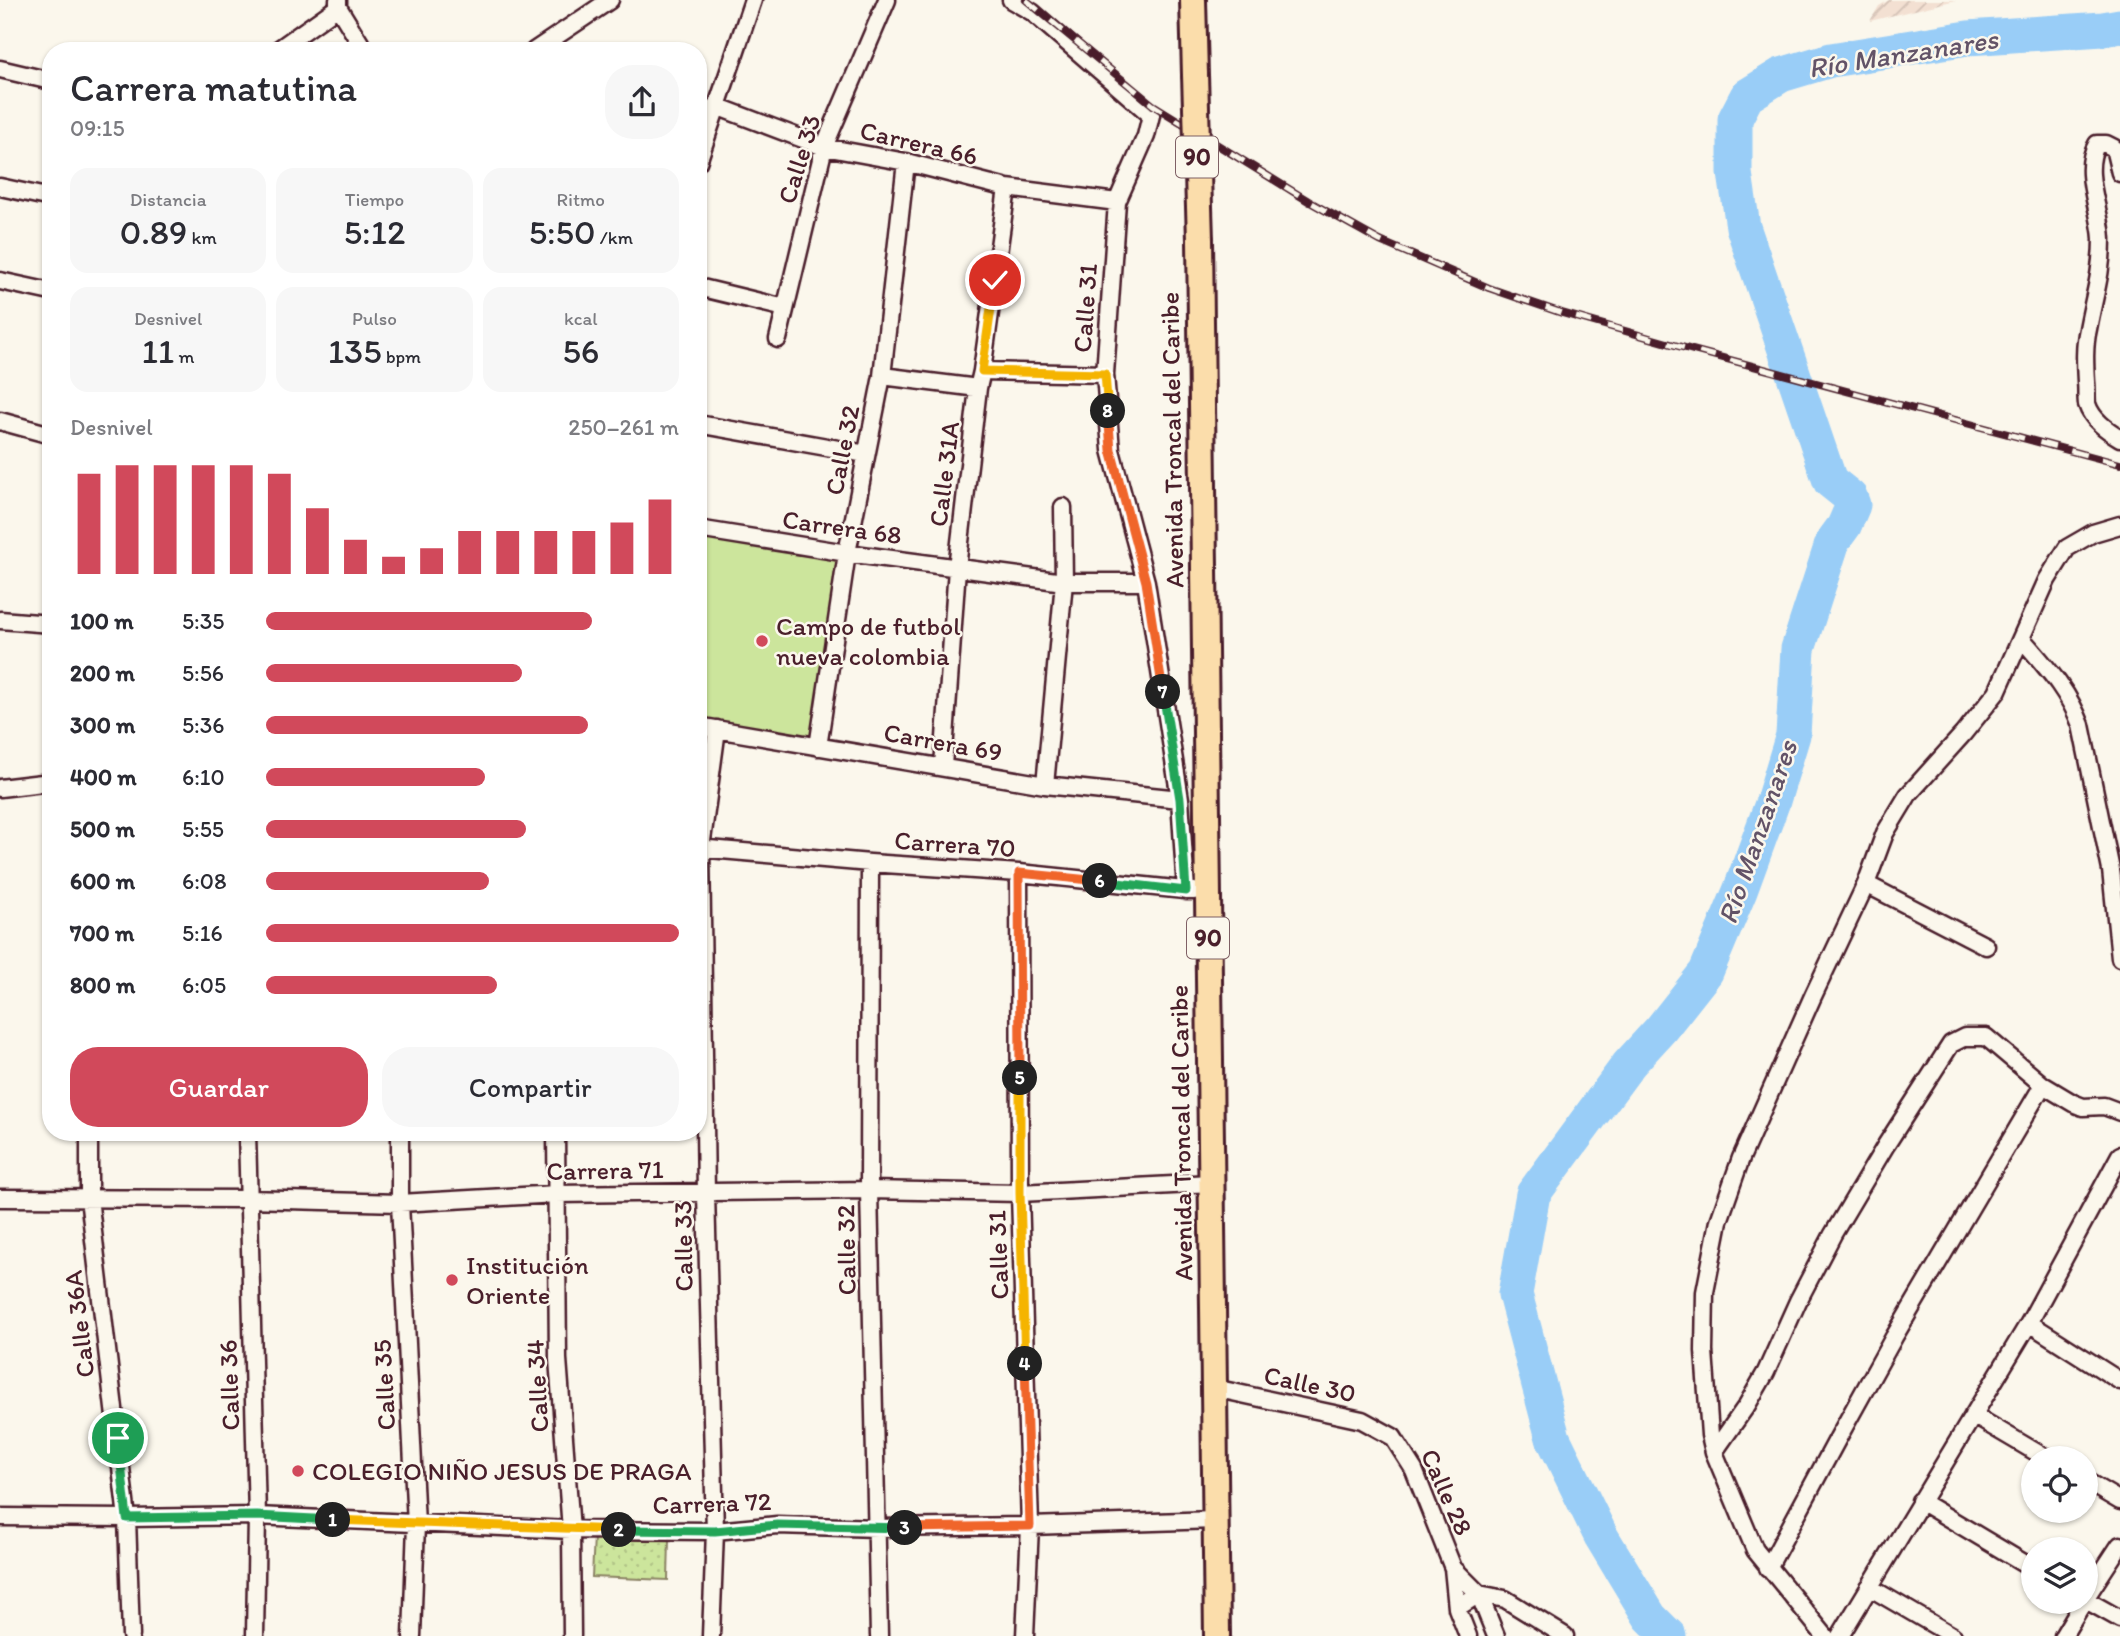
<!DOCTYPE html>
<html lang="es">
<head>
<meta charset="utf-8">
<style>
  body { margin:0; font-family:Itim,sans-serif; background:#f7f7f7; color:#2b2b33; height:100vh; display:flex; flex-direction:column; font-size:26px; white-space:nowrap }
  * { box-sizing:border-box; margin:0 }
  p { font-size:23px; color:#7c7c81 }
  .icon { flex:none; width:38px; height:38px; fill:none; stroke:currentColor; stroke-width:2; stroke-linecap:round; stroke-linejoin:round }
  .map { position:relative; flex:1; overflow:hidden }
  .details { position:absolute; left:42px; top:42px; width:665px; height:1099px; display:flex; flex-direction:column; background:#fff; border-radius:28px; box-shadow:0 2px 5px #0004 }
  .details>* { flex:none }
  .buttons { position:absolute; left:2021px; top:1446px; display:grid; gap:14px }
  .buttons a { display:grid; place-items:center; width:77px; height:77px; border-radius:50%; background:#fff; box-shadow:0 2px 5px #0004; font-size:35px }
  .pin { position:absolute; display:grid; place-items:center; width:60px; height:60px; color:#fff; margin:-30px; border:4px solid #fff; border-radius:50%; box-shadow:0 2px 7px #0007 }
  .km { position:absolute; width:35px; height:35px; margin:-18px; border-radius:50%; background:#222; color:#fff; font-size:19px; line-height:35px; text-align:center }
  .round { display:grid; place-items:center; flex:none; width:74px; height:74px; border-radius:28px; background:#f7f7f7 }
  .headline { display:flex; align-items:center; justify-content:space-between; height:119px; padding:0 28px }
  h1 { font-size:38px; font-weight:600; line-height:52px }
  .metrics { display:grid; grid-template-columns:repeat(3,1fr); gap:10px; height:119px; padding:7px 28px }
  .metrics div { display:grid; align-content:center; border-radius:18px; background:#f7f7f7; text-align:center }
  .metrics b { font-size:35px; font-weight:600 }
  .metrics small { font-size:19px; font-weight:400 }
  .metrics p { font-size:19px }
  .chart { height:196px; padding:14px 28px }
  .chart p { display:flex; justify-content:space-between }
  .chart svg { width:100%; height:126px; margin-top:7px; stroke:#d1495b; stroke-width:6 }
  .cta { display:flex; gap:14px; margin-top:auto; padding:14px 28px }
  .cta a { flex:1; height:80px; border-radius:28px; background:#d1495b; color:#fff; font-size:28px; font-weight:600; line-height:80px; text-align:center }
  .cta a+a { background:#f7f7f7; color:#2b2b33 }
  ul { padding:0 28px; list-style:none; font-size:23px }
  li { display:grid; grid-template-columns:112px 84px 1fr; align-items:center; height:52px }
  li i { height:18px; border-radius:9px; background:#d1495b }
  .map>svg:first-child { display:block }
  .industrial { fill:url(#industrial-furrows) }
  .green { fill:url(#green-dots); stroke:#8b8264; stroke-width:2 }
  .pitch { fill:#cce59c; stroke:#8b8264; stroke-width:2 }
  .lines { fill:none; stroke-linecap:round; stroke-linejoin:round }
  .river { stroke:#99cdf7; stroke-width:35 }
  .minor-casing { stroke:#4a1f2b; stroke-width:21 }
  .trunk-casing { stroke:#4a1f2b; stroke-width:30 }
  .minor { stroke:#fbf7ec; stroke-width:16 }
  .trunk { stroke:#fbddab; stroke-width:24 }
  .rail-casing { stroke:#4a1f2b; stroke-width:8 }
  .rail { stroke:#fbf7ec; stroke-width:5; stroke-dasharray:16; stroke-linecap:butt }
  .trunk-bridge-casing { stroke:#4a1f2b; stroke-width:30; stroke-linecap:butt }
  .trunk-bridge { stroke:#fbddab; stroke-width:24 }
  .split-1-casing { stroke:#fff; stroke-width:14 }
  .split-2-casing { stroke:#fff; stroke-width:14 }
  .split-3-casing { stroke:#fff; stroke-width:14 }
  .split-4-casing { stroke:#fff; stroke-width:14 }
  .split-5-casing { stroke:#fff; stroke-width:14 }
  .split-6-casing { stroke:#fff; stroke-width:14 }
  .split-7-casing { stroke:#fff; stroke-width:14 }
  .split-8-casing { stroke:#fff; stroke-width:14 }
  .split-9-casing { stroke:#fff; stroke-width:14 }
  .split-1 { stroke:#22a559; stroke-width:9 }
  .split-2 { stroke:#f5b400; stroke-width:9 }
  .split-3 { stroke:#22a559; stroke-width:9 }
  .split-4 { stroke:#f0652b; stroke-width:9 }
  .split-5 { stroke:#f5b400; stroke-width:9 }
  .split-6 { stroke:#f0652b; stroke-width:9 }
  .split-7 { stroke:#22a559; stroke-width:9 }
  .split-8 { stroke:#f0652b; stroke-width:9 }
  .split-9 { stroke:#f5b400; stroke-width:9 }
  .poi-dot { fill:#d1495b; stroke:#fbf7ec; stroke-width:2.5 }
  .labels { text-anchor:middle; stroke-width:5; stroke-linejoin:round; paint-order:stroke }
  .shield { fill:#fbf7ec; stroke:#7f6065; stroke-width:2 }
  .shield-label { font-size:24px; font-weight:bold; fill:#4a1f2b }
  .street-label { font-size:26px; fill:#4a1f2b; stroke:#fbf7ec }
  .poi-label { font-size:26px; fill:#4a1f2b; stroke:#fbf7ec; text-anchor:start }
  .water-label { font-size:28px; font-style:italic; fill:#625368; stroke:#fbf7ec }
</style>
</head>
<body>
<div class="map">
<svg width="2120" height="1636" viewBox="0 0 2120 1636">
  <defs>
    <pattern id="industrial-furrows" width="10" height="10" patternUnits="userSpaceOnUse" patternTransform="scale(1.75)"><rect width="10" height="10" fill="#f3e0d2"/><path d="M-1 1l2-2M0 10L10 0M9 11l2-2" fill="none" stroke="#d2c0b4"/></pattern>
    <pattern id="green-dots" width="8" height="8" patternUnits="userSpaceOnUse" patternTransform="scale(1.75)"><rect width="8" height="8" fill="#cce59c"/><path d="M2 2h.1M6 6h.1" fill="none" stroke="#b1c487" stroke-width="1.8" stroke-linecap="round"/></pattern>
  </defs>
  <rect width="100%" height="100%" fill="#fbf7ec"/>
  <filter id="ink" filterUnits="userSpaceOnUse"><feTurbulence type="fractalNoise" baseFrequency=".0143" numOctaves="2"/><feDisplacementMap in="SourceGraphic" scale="14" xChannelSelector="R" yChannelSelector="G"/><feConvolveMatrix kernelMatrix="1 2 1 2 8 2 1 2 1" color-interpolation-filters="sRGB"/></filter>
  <g filter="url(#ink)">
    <!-- industrial -->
    <path class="industrial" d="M1889,0H1956L1870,21L1879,6Z"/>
    <!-- green -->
    <path class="green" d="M594,1536L669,1539L668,1580L592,1577Z"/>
    <!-- pitch -->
    <path class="pitch" d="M698,537L841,560L810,739L698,723Z"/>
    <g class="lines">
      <!-- river -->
      <path class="river" d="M1669,1636L1650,1617L1601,1536L1553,1438L1515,1294L1533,1194L1629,1064L1661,1029L1706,972L1740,891L1773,801L1793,735L1798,649L1833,541L1844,526L1853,505L1850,497L1830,481L1743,227L1735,173V119L1747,96L1781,75L1831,60L1968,38L2103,29L2120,26"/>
      <defs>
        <path id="minor" d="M338,0V7L365,51
          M1011,0L1032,12L1151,115L1146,136L1117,202L1105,374L1111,450L1146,582L1180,799L1186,891
          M276,51L338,7
          M534,51L610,0
          M0,69L51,81
          M716,106L824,147L906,162L1007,188L1117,202
          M698,162L753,0
          M2120,173L2114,148L2106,144H2097C2081,171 2101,210 2102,239C2102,274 2094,296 2088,329C2084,346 2085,364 2086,382C2087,389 2086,397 2087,404C2092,420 2107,430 2120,438
          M0,187L51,198
          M0,281L51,292
          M698,287L785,308
          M778,339L824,147L887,0
          M982,371L1105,374
          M882,376L978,388
          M0,421L51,435
          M698,424L866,454
          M698,529L847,553L1064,582H1146
          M0,620L51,624
          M2022,639C2046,667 2068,690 2081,725L2111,870L2120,958
          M698,726L1045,785L1180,799
          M818,747L847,553L882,376L906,162
          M943,766L957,568L978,388L982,371L1007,188
          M1045,785L1064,582L1063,507
          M0,788L51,782
          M698,848L870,863L1019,873L1194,891
          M870,863L869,1190L879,1636
          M1019,873L1020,1193L1030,1526L1025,1636
          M1866,884L1986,946
          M89,1132V1198L127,1518L131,1636
          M247,1132L257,1516L255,1636
          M400,1132V1203L416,1524L412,1636
          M556,1132L558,1359L571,1530L572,1636
          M0,1198L248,1199L400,1203L557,1194L869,1190L1020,1193L1211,1183
          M2029,1323L2120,1381
          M1214,1388L1362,1420L1393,1437L1414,1470L1453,1568L1457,1608L1468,1636
          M1973,1415L2046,1458
          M1714,1452L1747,1405L1766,1372L1798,1301L1833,1234L1886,1145L1951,1044L1965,1037H1986L2043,1085L2073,1103L2083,1107L2104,1106L2120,1112
          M2086,1481L2120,1501
          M1920,1501L2034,1569
          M0,1517L127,1518L257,1516L571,1530L715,1531L777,1525L877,1528L1030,1526L1215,1520
          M1453,1568L1479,1594L1496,1636
          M1768,1568L1838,1438L1894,1337L2043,1085
          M1869,1587L1953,1636
          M2086,1597L2120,1545
          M2086,1600L2120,1619
          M1457,1608L1479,1594L1505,1599L1565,1636
          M711,1636L715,1531L706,1193L701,848L717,729
          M1825,1636L1755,1550L1714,1452L1710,1435L1704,1351L1705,1292L1719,1221L1741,1158L1813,996L1866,884L1885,833L1908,795L1963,734L1997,692L2047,580L2067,548L2093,533L2120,525
          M1840,1636L2029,1323L2120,1155
          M2063,1636L2084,1601"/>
        <path id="trunk" d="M1193,0L1195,75
          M1200,240L1217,1636"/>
      </defs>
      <!-- minor casing -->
      <use href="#minor" class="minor-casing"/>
      <!-- trunk casing -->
      <use href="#trunk" class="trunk-casing"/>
      <!-- minor -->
      <use href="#minor" class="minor"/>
      <!-- trunk -->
      <use href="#trunk" class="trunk"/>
      <defs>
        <path id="rail" d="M1026,0L1153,105L1310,202L1380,241L1489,288L1562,313L1678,346L2120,464"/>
      </defs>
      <!-- rail casing -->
      <use href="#rail" class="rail-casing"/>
      <!-- rail -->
      <use href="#rail" class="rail"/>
      <defs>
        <path id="trunk-bridge" d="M1195,75L1200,240"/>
      </defs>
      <!-- trunk-bridge casing -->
      <use href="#trunk-bridge" class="trunk-bridge-casing"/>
      <!-- trunk-bridge -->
      <use href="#trunk-bridge" class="trunk-bridge"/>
    </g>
  </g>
  <g class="lines" filter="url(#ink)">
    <defs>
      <path id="split-1" d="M118,1438L127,1518L257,1516L333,1520"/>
      <path id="split-2" d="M333,1520L619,1530"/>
      <path id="split-3" d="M619,1530L715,1531L777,1525L905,1528"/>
      <path id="split-4" d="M905,1528L1030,1526L1025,1364"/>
      <path id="split-5" d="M1020,1078V1193L1025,1364"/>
      <path id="split-6" d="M1020,1078L1019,873L1100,881"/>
      <path id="split-7" d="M1100,881L1186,891L1180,799L1163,692"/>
      <path id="split-8" d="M1108,411L1111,450L1146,582L1163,692"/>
      <path id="split-9" d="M995,280L982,371L1105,374L1108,411"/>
    </defs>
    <!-- split-1 casing -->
    <use href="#split-1" class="split-1-casing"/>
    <!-- split-2 casing -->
    <use href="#split-2" class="split-2-casing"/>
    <!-- split-3 casing -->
    <use href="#split-3" class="split-3-casing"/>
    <!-- split-4 casing -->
    <use href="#split-4" class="split-4-casing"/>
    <!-- split-5 casing -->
    <use href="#split-5" class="split-5-casing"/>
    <!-- split-6 casing -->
    <use href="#split-6" class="split-6-casing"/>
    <!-- split-7 casing -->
    <use href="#split-7" class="split-7-casing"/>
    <!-- split-8 casing -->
    <use href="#split-8" class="split-8-casing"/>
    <!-- split-9 casing -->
    <use href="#split-9" class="split-9-casing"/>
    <!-- split-1 -->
    <use href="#split-1" class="split-1"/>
    <!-- split-2 -->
    <use href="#split-2" class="split-2"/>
    <!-- split-3 -->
    <use href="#split-3" class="split-3"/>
    <!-- split-4 -->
    <use href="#split-4" class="split-4"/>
    <!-- split-5 -->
    <use href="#split-5" class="split-5"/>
    <!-- split-6 -->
    <use href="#split-6" class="split-6"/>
    <!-- split-7 -->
    <use href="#split-7" class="split-7"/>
    <!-- split-8 -->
    <use href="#split-8" class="split-8"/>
    <!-- split-9 -->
    <use href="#split-9" class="split-9"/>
  </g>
  <!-- markers -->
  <g class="poi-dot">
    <circle cx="762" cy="641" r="7"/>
    <circle cx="452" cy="1280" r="7"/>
    <circle cx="298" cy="1471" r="7"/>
  </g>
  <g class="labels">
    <!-- shield labels -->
    <g class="shield">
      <rect x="1176" y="136.5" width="42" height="41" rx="5"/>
      <rect x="1187" y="917.5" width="42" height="41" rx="5"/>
    </g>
    <g class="shield-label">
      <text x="1197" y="165">90</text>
      <text x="1208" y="946">90</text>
    </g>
    <!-- street labels -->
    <g class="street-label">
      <text transform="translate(919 143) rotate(13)" y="9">Carrera 66</text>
      <text transform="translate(799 159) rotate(-73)" y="9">Calle 33</text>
      <text transform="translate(1085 308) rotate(-86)" y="9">Calle 31</text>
      <text transform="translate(1172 440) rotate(-91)" y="9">Avenida Troncal del Caribe</text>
      <text transform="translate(842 450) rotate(-79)" y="9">Calle 32</text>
      <text transform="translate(944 474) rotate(-83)" y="9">Calle 31A</text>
      <text transform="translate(842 527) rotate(8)" y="9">Carrera 68</text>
      <text transform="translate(943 742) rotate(10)" y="9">Carrera 69</text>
      <text transform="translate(955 844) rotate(4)" y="9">Carrera 70</text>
      <text transform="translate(1181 1133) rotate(-91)" y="9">Avenida Troncal del Caribe</text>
      <text transform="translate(605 1170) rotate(-1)" y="9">Carrera 71</text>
      <text transform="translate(683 1246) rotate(-91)" y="9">Calle 33</text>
      <text transform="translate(846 1250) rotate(-91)" y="9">Calle 32</text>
      <text transform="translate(998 1255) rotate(-92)" y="9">Calle 31</text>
      <text transform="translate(79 1324) rotate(-97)" y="9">Calle 36A</text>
      <text transform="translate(1310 1384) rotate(12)" y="9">Calle 30</text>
      <text transform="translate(229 1385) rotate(-92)" y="9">Calle 36</text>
      <text transform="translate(384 1385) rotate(-93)" y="9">Calle 35</text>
      <text transform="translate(537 1386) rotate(-93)" y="9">Calle 34</text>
      <text transform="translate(1447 1492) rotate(66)" y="9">Calle 28</text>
      <text transform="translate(712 1503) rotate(-2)" y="9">Carrera 72</text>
    </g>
    <!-- poi labels -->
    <g class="poi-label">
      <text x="776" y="635">Campo de futbol<tspan x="776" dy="30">nueva colombia</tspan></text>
      <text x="466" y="1274">Institución<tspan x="466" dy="30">Oriente</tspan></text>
      <text x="312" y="1480">COLEGIO NIÑO JESUS DE PRAGA</text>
    </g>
    <!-- water labels -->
    <g class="water-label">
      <text transform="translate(1903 53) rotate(-9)" y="10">Río Manzanares</text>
      <text transform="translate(1757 832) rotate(-71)" y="10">Río Manzanares</text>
    </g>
  </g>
</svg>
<div class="buttons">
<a><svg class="icon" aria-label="locate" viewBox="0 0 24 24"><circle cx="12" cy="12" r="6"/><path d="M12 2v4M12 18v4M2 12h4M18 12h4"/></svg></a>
<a><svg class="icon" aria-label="layers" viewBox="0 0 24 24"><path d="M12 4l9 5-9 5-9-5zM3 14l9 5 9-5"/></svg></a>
</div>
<div class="pin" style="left:118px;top:1438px;background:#1e9e55"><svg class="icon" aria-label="arrive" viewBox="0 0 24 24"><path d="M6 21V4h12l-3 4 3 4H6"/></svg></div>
<div class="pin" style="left:995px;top:280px;background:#d93025"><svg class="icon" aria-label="check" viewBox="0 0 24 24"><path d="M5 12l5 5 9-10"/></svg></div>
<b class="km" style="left:333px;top:1520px">1</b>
<b class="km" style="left:619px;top:1530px">2</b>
<b class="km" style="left:905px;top:1528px">3</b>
<b class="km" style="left:1025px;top:1364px">4</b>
<b class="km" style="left:1020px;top:1078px">5</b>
<b class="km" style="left:1100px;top:881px">6</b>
<b class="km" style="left:1163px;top:692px">7</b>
<b class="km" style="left:1108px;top:411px">8</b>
<section class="details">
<div class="headline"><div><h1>Carrera matutina</h1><p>09:15</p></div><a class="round"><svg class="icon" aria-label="share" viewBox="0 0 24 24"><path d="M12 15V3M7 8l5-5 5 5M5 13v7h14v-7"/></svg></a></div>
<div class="metrics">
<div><p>Distancia</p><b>0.89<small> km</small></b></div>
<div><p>Tiempo</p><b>5:12</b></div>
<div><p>Ritmo</p><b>5:50<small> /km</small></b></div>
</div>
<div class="metrics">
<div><p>Desnivel</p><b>11<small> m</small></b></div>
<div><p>Pulso</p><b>135<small> bpm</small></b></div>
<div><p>kcal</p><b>56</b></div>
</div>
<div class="chart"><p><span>Desnivel</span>250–261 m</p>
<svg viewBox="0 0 160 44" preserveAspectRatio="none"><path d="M5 44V9M15 44V6M25 44V6M35 44V6M45 44V6M55 44V9M65 44V21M75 44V32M85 44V38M95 44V35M105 44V29M115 44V29M125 44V29M135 44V29M145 44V26M155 44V18"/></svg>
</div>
<ul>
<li><b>100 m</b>5:35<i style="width:79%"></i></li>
<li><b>200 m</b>5:56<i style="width:62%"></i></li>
<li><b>300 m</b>5:36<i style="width:78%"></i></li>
<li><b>400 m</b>6:10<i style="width:53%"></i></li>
<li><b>500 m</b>5:55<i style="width:63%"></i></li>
<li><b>600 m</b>6:08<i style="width:54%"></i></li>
<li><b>700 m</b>5:16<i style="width:100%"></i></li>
<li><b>800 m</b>6:05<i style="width:56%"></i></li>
</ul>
<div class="cta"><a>Guardar</a><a>Compartir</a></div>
</section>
</div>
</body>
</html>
